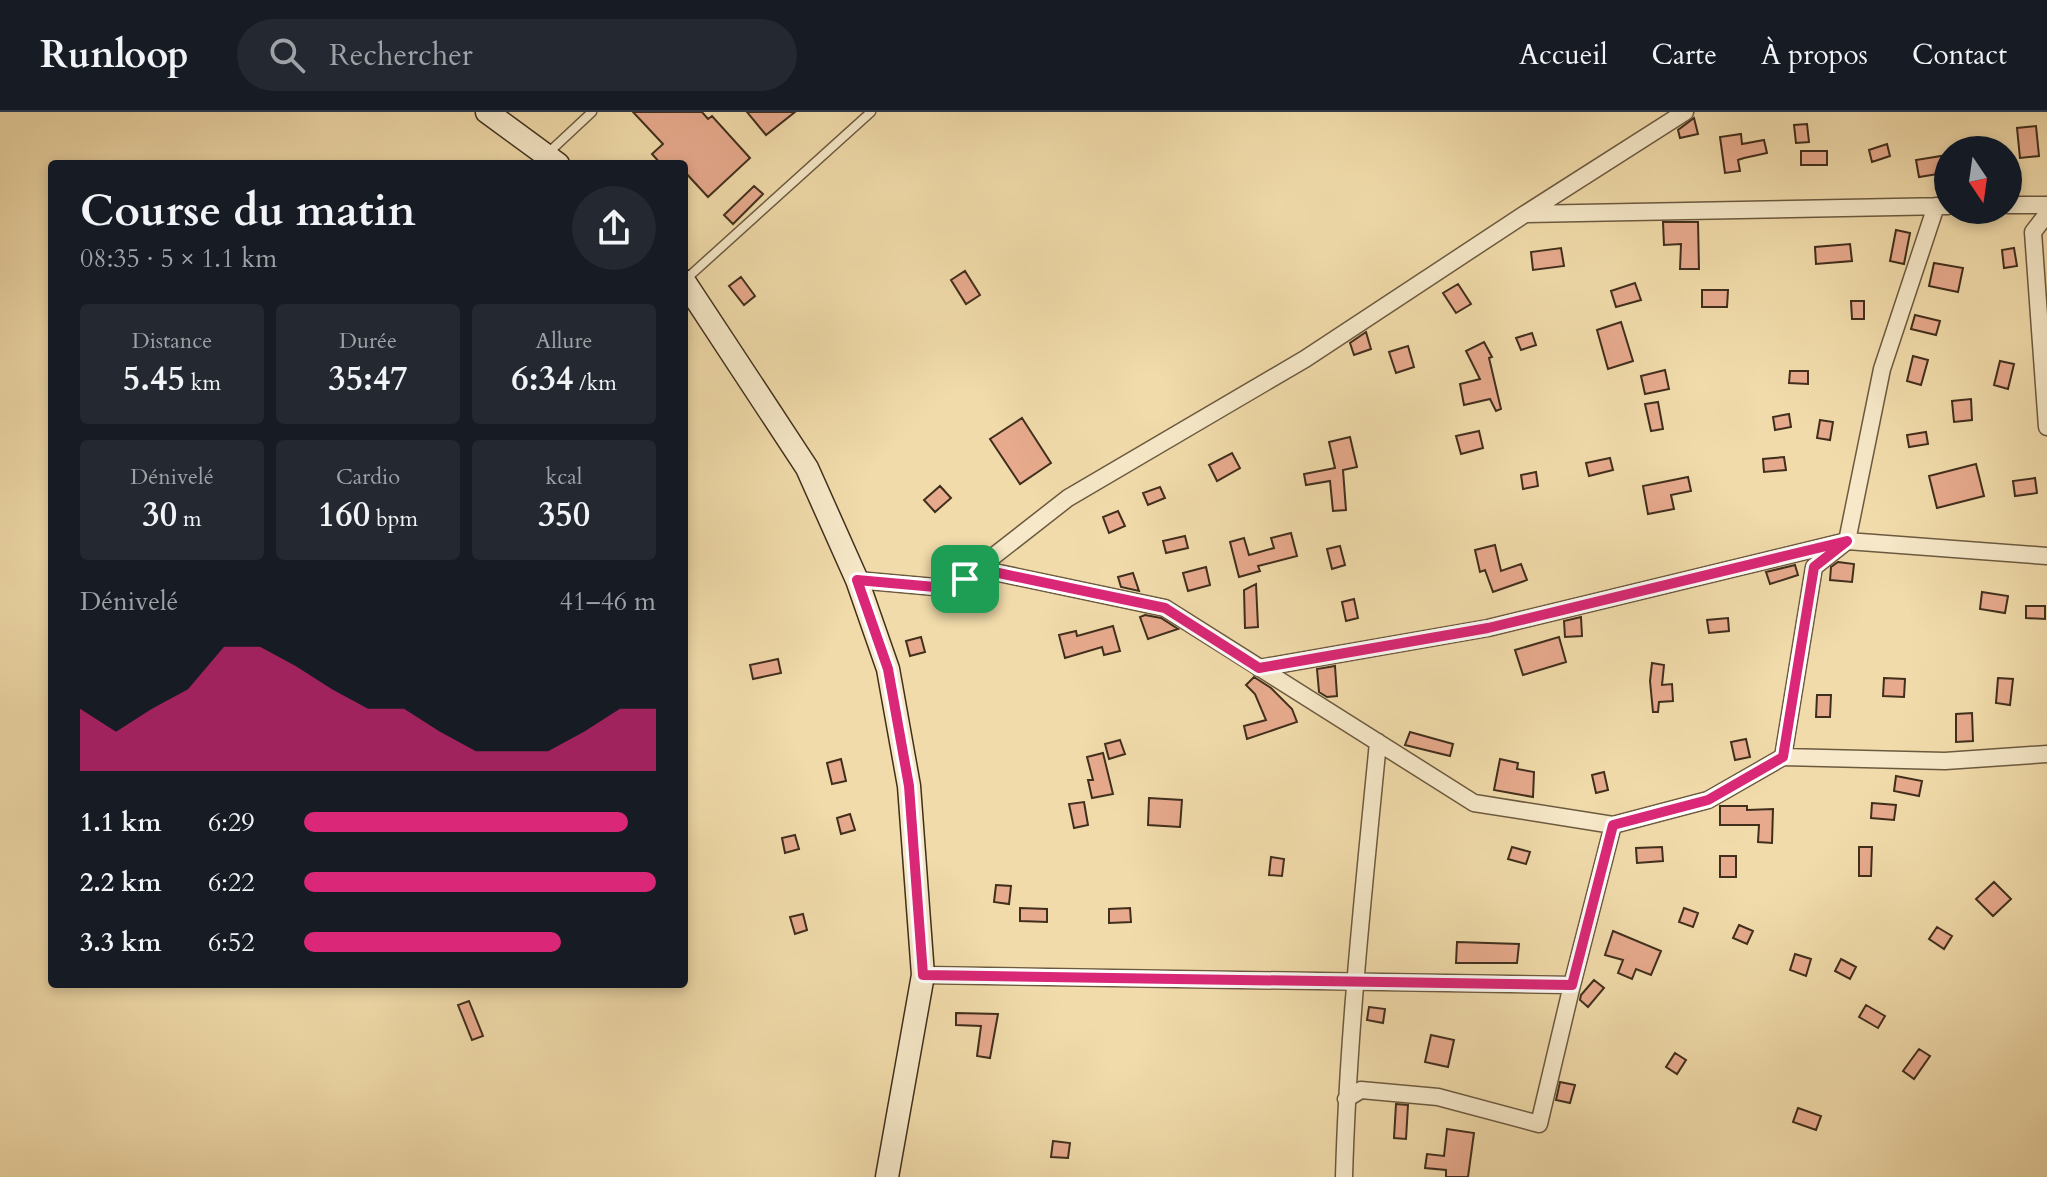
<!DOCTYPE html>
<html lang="fr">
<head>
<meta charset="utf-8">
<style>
  body { margin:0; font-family:Cardo,serif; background:#242831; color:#f1f3f6; height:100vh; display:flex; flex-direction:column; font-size:30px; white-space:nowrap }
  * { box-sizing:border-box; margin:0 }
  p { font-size:26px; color:#9ea1a6 }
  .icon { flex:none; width:44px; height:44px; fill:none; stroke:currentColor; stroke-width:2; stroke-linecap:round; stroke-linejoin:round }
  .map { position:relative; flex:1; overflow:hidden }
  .drawer { position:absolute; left:48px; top:48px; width:640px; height:828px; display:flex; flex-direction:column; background:#171b24; border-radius:8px; box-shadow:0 4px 12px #0003 }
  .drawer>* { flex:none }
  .needle { width:52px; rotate:167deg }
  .controls { position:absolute; left:1934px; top:24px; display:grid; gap:16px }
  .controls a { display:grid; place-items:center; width:88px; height:88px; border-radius:50%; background:#171b24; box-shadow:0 4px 12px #0003; font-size:40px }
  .pin { position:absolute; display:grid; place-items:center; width:68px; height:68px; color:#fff; margin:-34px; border-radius:16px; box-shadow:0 4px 12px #0006 }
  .round { display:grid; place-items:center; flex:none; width:84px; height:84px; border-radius:42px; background:#242831 }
  .overview { display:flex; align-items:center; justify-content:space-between; height:136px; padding:0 32px }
  h1 { font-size:44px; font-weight:700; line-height:60px }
  .metrics { display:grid; grid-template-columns:repeat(3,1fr); gap:12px; height:136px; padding:8px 32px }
  .metrics div { display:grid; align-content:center; border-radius:8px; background:#242831; text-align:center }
  .metrics b { font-size:34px; font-weight:700 }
  .metrics small { font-size:22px; font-weight:400 }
  .metrics p { font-size:22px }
  .chart { height:224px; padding:16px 32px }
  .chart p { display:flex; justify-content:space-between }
  .chart svg { width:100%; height:144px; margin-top:8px; fill:#db2777; opacity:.7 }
  ul { padding:0 32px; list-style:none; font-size:26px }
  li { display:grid; grid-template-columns:128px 96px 1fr; align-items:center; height:60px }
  li i { height:20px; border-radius:10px; background:#db2777 }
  header { display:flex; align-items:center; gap:48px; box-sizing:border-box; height:112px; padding:0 40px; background:#171b24; border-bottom:2px solid #363941 }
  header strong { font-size:38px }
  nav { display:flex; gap:44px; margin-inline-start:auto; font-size:28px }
  .search { width:560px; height:72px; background:#242831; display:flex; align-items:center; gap:20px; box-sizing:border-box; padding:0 28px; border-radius:44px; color:#9ea1a6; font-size:30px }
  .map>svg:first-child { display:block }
  .building { fill:#e7aa8d; stroke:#402f1d; stroke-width:2 }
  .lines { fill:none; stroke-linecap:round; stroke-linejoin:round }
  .lane-casing { stroke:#6c5a40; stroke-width:11 }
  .street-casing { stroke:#6c5a40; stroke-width:19 }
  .secondary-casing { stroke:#402f1d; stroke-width:25 }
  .lane { stroke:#f6e8c8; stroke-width:8 }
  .street { stroke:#f6e8c8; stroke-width:16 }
  .secondary { stroke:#f6e8c8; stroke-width:22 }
  .route-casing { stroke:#fff; stroke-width:16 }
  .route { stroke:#db2777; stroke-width:10 }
</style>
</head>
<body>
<header>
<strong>Runloop</strong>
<div class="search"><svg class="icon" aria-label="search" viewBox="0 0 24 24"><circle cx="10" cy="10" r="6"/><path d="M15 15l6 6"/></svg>Rechercher</div>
<nav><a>Accueil</a><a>Carte</a><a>À propos</a><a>Contact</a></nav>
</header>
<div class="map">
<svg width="2047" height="1065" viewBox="0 0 2047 1065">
  <rect width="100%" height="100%" fill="#f1dbaa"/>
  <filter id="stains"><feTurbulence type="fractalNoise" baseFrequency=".0025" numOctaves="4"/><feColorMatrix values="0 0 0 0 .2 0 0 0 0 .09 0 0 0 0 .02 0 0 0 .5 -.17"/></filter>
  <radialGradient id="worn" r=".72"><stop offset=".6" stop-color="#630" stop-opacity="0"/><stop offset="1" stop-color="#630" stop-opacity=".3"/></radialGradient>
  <!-- building -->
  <path class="building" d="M633,0H702L708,7L712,4L750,46L708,85L684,59V52H661L652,42L663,32Z
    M747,0H795L766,23Z
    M1694,6L1698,22L1680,26L1678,18Z
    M1807,12L1809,30L1796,31L1794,13Z
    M2036,14L2039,44L2020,46L2017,16Z
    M1741,22L1742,32L1764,28L1767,41L1744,46L1738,48L1740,59L1725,61L1720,25Z
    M1887,32L1890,44L1872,50L1869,38Z
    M1801,39H1827V53H1801Z
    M1941,44L1944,61L1919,65L1916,48Z
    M754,74L763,82L733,112L724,103Z
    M1663,110H1698L1699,157H1680L1681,132L1664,133Z
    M1896,118L1910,121L1904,152L1890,149Z
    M1850,132L1852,149L1816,152L1815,135Z
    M1561,136L1564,154L1533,158L1531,140Z
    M2014,136L2017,154L2004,156L2002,138Z
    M1934,151L1963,156L1958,180L1929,174Z
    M965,159L980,183L966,192L951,168Z
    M741,165L755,184L744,193L729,174Z
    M1635,171L1641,188L1616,195L1611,179Z
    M1458,172L1471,192L1456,201L1443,181Z
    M1702,178H1728L1727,195H1702Z
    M1851,189H1864V207H1852Z
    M1915,203L1940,209L1936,223L1911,217Z
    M1621,210L1633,249L1608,257L1597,218Z
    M1366,220L1371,237L1354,243L1350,231Z
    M1532,221L1536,233L1521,238L1516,226Z
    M1484,230L1492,245L1489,246L1501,297L1496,299L1490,287L1464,293L1460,272L1480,267L1466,239Z
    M1408,234L1414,255L1396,261L1389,240Z
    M1913,244L1928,248L1921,273L1907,269Z
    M2000,249L2014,252L2008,277L1994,273Z
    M1665,258L1669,277L1645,282L1641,264Z
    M1790,259H1808V272L1789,271Z
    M1971,287L1972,308L1954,310L1952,289Z
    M1658,290L1663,317L1651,319L1645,292Z
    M1789,302L1791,315L1775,318L1773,305Z
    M1022,306L1051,351L1020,372L990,327Z
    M1820,308L1833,310L1830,328L1817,326Z
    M1479,319L1483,336L1461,342L1456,324Z
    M1926,320L1928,332L1909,335L1907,323Z
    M1350,325L1357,355L1343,358L1346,398L1333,399L1330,369L1306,373L1304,362L1335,356L1329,330Z
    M1232,341L1240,356L1217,369L1209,353Z
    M1784,345L1786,358L1764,360L1763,347Z
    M1610,346L1613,358L1589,364L1586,351Z
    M1976,352L1984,384L1937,396L1929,364Z
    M1536,360L1538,374L1523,377L1521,363Z
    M1688,365L1691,379L1671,383L1674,397L1648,402L1643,374Z
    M2035,366L2037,381L2015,384L2013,369Z
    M940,374L951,386L935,400L924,388Z
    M1160,375L1165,386L1148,393L1143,381Z
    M1118,399L1125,414L1109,421L1103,405Z
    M1291,421L1297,444L1258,454L1260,459L1239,465L1230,430L1244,426L1249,443L1274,436L1271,426Z
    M1185,424L1188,436L1166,441L1163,429Z
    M1495,433L1501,459L1521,452L1527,468L1493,480L1485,458L1480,460L1475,438Z
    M1340,434L1345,453L1332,457L1327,437Z
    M1838,450L1854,452L1852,470L1830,468L1831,455Z
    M1795,453L1798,463L1770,472L1766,460Z
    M1206,455L1210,473L1188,479L1183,461Z
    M1133,461L1139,479L1121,475L1118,465Z
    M1256,472L1258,515L1245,516L1244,478Z
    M1982,480L2008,484L2005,501L1980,497Z
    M1354,487L1358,506L1346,509L1342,490Z
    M2026,494H2045V507L2026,506Z
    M1145,503L1161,506L1178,517L1148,527L1140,505Z
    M1581,505L1582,524L1565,525L1564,509Z
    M1728,506L1729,519L1709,521L1707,508Z
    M1113,514L1120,539L1104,543L1102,535L1065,546L1059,523L1076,519L1077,524Z
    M921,525L925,540L910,544L906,529Z
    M1559,525L1566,550L1523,563L1515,538Z
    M778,547L781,561L753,567L750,553Z
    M1652,551L1664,553L1662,573L1672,572L1673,589L1659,590L1658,600H1653L1650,569Z
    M1335,554L1337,584L1327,585L1319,580L1317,557Z
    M1254,565L1271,576L1292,597L1297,610L1247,627L1244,614L1266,608L1255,582L1246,573Z
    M1884,566L1905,567L1904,585L1883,584Z
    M1998,566L2013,567L2010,593L1996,591Z
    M1817,583H1831L1830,605H1816Z
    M1972,601L1973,629L1956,630V602Z
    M1410,620L1453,632L1450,644L1405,633Z
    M1746,627L1750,645L1735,648L1731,630Z
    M1120,628L1125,642L1109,647L1105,632Z
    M1103,641L1113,682L1092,686L1088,668H1093L1087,645Z
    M841,647L846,669L832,672L827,651Z
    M1500,647L1518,651L1517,657L1534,660L1533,685L1494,678Z
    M1604,660L1608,678L1596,681L1592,663Z
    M1896,664L1922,669L1919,684L1894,679Z
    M1149,686L1182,688L1180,715L1148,713Z
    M1084,690L1088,713L1074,716L1069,692Z
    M1872,691L1896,693L1894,708L1871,706Z
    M1720,694H1747V698L1773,697L1772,731L1758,730L1759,713H1720Z
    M850,702L855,718L841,722L837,706Z
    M795,723L799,737L785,741L782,726Z
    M1512,735L1530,740L1526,752L1508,747Z
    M1662,735L1663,749L1637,751L1636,736Z
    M1859,735H1872L1871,764H1859Z
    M1720,744H1736V765H1720Z
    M1271,745L1284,747L1282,764L1269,763Z
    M1994,770L2011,787L1993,804L1976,787Z
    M996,773L1011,774L1009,792L994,790Z
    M1020,796L1047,797V810L1020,809Z
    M1130,796L1131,810L1109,811V797Z
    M1684,796L1698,801L1693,815L1679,810Z
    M803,802L807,818L795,822L790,805Z
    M1739,813L1753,819L1747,832L1733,826Z
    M1937,815L1952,824L1944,837L1929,827Z
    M1613,819L1661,839L1651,863L1636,857L1632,867L1618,861L1623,848L1605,843Z
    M1457,830L1519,832L1517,851H1456Z
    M1795,842L1811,847L1806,864L1790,858Z
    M1841,847L1856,855L1850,867L1835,859Z
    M1594,868L1604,876L1588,895L1580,888L1581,883Z
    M469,889L483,924L472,928L458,893Z
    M1866,893L1885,904L1878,916L1859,905Z
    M1369,895L1385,897L1383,911L1367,908Z
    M956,901L998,902L990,946L977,944L981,914L956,913Z
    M1431,923L1454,928L1448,955L1425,950Z
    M1919,937L1930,944L1914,967L1903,959Z
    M1675,941L1686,948L1677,962L1666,955Z
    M1560,970L1575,973L1570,991L1556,988Z
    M1396,992L1408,993L1406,1027L1394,1026Z
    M1798,996L1821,1004L1816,1018L1793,1010Z
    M1447,1017L1474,1021L1468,1065H1446V1058L1425,1056L1427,1042L1444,1044Z
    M1053,1029L1070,1031L1068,1046L1051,1045Z"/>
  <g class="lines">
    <defs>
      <path id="lane" d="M547,42L592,0
        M685,168L871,0"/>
      <path id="street" d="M2008,93H2047
        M1526,102L1948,94
        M2047,102L2033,120L2047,315
        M972,461L1068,386L1305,247L1525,102L1685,0
        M857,468L935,475L994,460L1165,496L1474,691L1613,713L1708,688L1783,645L1945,649L2047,642
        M1259,556L1488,516L1847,429L2047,444
        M1783,645L1814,455L1847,429L1882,257L1936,94
        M923,863L1572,873
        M1346,987L1361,978L1438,985L1539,1012L1572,873L1613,713
        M1344,1065C1348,920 1364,775 1378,630"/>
      <path id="secondary" d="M487,0L558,52
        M684,169L807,356L857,468L888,557L909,674L923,863L887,1065"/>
    </defs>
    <!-- lane casing -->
    <use href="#lane" class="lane-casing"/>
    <!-- street casing -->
    <use href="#street" class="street-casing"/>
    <!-- secondary casing -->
    <use href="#secondary" class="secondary-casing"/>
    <!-- lane -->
    <use href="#lane" class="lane"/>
    <!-- street -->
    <use href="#street" class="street"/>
    <!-- secondary -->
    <use href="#secondary" class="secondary"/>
  </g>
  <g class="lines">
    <defs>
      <path id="route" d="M1847,429L1814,455L1783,645L1708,688L1613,713L1572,873L923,863L909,674L888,557L857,468L935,475L994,460L1165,496L1259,556L1488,516Z"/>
    </defs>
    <!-- route casing -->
    <use href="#route" class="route-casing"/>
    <!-- route -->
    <use href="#route" class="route"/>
  </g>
  <rect width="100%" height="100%" filter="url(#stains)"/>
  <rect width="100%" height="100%" fill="url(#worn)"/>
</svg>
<div class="controls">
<a><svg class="needle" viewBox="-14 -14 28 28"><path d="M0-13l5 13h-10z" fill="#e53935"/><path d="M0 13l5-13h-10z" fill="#9ea1a6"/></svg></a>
</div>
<div class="pin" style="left:965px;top:467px;background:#1e9e55"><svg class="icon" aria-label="arrive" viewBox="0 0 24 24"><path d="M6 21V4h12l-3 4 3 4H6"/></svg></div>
<section class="drawer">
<div class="overview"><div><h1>Course du matin</h1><p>08:35 · 5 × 1.1 km</p></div><a class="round"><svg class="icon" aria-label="share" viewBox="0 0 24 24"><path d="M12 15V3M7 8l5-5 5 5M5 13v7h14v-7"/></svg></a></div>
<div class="metrics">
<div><p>Distance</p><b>5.45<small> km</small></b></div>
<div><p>Durée</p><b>35:47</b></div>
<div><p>Allure</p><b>6:34<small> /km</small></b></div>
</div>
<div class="metrics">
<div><p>Dénivelé</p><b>30<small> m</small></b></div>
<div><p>Cardio</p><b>160<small> bpm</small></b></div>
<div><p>kcal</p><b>350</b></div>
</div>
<div class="chart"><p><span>Dénivelé</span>41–46 m</p>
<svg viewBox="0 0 160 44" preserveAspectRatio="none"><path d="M0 44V25L10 32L20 25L30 19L40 6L50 6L60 12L70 19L80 25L90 25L100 32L110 38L120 38L130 38L140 32L150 25L160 25V44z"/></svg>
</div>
<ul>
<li><b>1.1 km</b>6:29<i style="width:92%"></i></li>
<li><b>2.2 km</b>6:22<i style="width:100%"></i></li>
<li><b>3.3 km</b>6:52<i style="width:73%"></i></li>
</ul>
</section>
</div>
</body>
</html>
